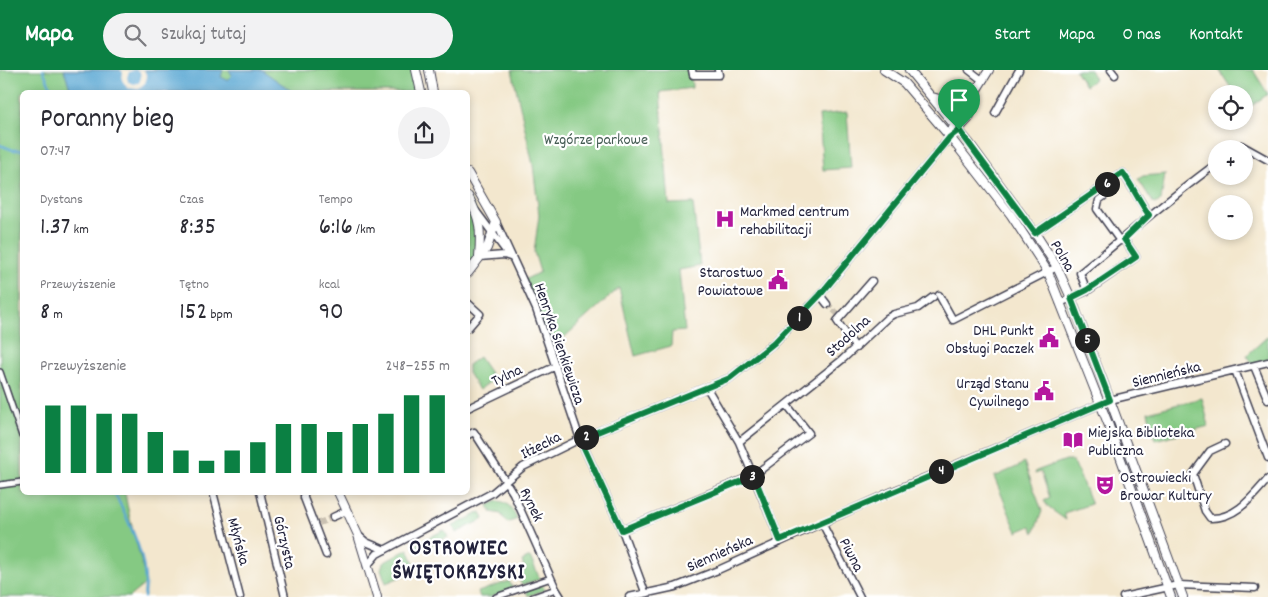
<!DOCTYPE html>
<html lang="pl">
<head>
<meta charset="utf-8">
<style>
  body { margin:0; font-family:Dekko,sans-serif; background:#f2f2f3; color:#2b2b33; height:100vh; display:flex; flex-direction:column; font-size:19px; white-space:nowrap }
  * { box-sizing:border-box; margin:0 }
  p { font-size:16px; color:#7c7c81 }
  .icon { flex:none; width:28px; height:28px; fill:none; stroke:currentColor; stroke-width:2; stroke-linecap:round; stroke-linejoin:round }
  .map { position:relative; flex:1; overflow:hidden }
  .panel { position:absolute; left:20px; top:20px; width:450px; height:405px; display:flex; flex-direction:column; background:#fff; border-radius:8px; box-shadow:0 2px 8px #0003 }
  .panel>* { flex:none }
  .fabs { position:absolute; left:1208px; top:15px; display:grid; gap:10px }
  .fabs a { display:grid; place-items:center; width:45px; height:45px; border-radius:50%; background:#fff; box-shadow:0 2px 8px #0003; font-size:25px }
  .pin { position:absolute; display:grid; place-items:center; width:42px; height:42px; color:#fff; margin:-51px -21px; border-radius:50% 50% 50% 0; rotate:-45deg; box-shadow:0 0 5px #0007 }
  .pin .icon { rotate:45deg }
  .km { position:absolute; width:25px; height:25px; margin:-12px; border-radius:50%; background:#222; color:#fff; font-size:14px; line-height:25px; text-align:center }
  .round { display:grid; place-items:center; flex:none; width:52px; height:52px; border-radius:26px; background:#f2f2f3 }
  .summary { display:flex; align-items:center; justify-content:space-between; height:85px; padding:0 20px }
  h1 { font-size:28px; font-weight:600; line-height:38px }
  .stats { display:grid; grid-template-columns:repeat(3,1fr); gap:8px; height:85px; padding:5px 20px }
  .stats div { display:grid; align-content:center }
  .stats b { font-size:25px; font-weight:600 }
  .stats small { font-size:14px; font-weight:400 }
  .stats p { font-size:14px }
  .chart { height:140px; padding:10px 20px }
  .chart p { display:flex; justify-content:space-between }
  .chart svg { width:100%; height:90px; margin-top:5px; stroke:#0b8043; stroke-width:6 }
  header { display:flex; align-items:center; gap:30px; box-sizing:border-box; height:70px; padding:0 25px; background:#0b8043; color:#fff }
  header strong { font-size:24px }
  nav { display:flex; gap:28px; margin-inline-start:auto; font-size:18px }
  .search { width:350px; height:45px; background:#f2f2f3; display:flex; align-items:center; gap:12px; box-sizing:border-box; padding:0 18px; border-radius:28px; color:#7c7c81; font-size:19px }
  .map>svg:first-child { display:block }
  .green { fill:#85c983; stroke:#54765f }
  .water { fill:#5aa7d3; stroke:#3e6487 }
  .pier { fill:#f3e7ce }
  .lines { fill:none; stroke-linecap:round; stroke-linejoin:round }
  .stream { stroke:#5aa7d3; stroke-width:2.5 }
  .minor-tunnel { stroke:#c9c0b1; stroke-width:6; stroke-dasharray:6 3; stroke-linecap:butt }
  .pedestrian-casing { stroke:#414051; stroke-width:8 }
  .minor-casing { stroke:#414051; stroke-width:9 }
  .tertiary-casing { stroke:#414051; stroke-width:10 }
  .pedestrian { stroke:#fff; stroke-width:5 }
  .minor { stroke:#fff; stroke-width:6 }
  .tertiary { stroke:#fff; stroke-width:8 }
  .route-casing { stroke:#fff; stroke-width:10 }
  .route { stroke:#0b8043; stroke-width:6 }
  .labels { text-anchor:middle; stroke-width:4.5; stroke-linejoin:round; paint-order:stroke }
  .park-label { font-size:16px; fill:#455c54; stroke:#fff }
  .poi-label { font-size:16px; fill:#22223b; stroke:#fff; text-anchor:start }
  .street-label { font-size:16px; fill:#22223b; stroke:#fff }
  .district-label { font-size:21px; font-weight:bold; letter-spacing:1px; fill:#22223b; stroke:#fff }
</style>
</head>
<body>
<header>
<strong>Mapa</strong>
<div class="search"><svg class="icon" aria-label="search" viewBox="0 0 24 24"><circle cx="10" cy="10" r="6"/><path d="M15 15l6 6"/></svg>Szukaj tutaj</div>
<nav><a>Start</a><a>Mapa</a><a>O nas</a><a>Kontakt</a></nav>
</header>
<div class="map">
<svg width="1268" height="527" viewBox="0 0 1268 527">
  <rect width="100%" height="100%" fill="#fff"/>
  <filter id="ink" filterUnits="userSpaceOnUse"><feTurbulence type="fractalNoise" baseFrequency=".02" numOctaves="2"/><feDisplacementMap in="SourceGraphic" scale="10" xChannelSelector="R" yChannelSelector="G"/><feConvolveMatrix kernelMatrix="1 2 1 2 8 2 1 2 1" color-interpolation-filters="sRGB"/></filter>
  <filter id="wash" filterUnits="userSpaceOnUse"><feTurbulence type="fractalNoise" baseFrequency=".0096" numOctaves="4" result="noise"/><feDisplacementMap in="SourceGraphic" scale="20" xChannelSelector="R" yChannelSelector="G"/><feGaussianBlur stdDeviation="1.12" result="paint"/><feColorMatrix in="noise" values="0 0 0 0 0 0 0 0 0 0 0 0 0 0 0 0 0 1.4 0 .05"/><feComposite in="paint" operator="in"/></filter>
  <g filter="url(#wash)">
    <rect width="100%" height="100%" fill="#f3e7ce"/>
    <!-- green -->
    <path class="green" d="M0,0H416L421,22H22V422L125,423C130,454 140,483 146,513L129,527H0Z
      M512,0H691L692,18L660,22L669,134L693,133L700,196L679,200L685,261L672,262L671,276L635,286L619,218L550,280L524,210L540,202L534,182L539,145L533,95Z
      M1075,0H1090L1095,9L1085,16Z
      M1219,0H1253L1268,24L1246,40L1244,36V24H1235Z
      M847,42L851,98L823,100L819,45Z
      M1165,104L1161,131L1154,134L1138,109L1143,106Z
      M468,126L476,141L480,178L468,203Z
      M1268,266V292L1254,296L1247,285Z
      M479,287L494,309L479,320L468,303V295Z
      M1202,328L1209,356L1155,370L1148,342Z
      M1066,390H1071L1075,394L1091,434L1064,443L1066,450L1049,438L1044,431L1050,428L1041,402L1035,404L1036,401Z
      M1024,392L1042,441L1034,463L1031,456L1017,462L994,407L1019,396Z
      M498,431C510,432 512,440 517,449L507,453L501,444L491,442L488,435Z
      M481,442L484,449L456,463L453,456Z
      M444,460L448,467L420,481L416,474Z
      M408,479L417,500L386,513L381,499L383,493Z
      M530,487L540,509L522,515L518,508L525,500L522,491Z
      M509,511L513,519L491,527H480L478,522Z
      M542,515L545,520L528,526L526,520Z"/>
    <!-- water -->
    <path class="water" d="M64,0H223L221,7L227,10L232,5L229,0H262L293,22H71Z"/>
    <!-- pier -->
    <path class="pier" d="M120,0H134L129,2L127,7L128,12L134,14L139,13L141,8L140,2L135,0H144L147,7L145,13L138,19L128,18L122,10L123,2Z"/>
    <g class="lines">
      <!-- stream -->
      <path class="stream" d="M43,0L53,22
        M0,75L13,80H22
        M114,422C130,454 150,491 144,527"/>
    </g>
  </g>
  <g filter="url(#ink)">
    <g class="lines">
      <!-- minor-tunnel -->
      <path class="minor-tunnel" d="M827,234L838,244
        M319,453L333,447"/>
      <defs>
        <path id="pedestrian" d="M0,302L22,366
          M0,415L22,412
          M496,527L551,508
          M533,527L556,519"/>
        <path id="minor" d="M692,0L693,5H719L718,0
          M969,0L982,10
          M1111,0L1115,5
          M995,43L1019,0
          M1236,79L1241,75L1268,90
          M1107,124L1099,130L1097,139L1120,171
          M476,141L508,184
          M496,152L536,239L580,369L622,460L645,522
          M1035,163L1123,103L1149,145
          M479,187L504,185L510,187
          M1087,221L1080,203C1126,166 1169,128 1216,94
          M820,225L827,234
          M939,225L953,250L1057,197
          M468,233L480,244L468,258
          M1060,233L1087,221L1136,187L1124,169
          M856,278L837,251L872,211
          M1254,296L1268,330
          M1235,300L1268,388
          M707,318L739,372L780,470
          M468,338L556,296
          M468,365L474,362L513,423L556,519L561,527
          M739,372L843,289L887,248L894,244L918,238L933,227
          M1225,374L1210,381L1193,404L1205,441L1210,448C1236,449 1252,427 1268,409
          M213,422L240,527
          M260,422L285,527
          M304,422V428L326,485
          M333,447L346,441
          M822,453L860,527
          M622,460L754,405L809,363L787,335
          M358,465L366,472L385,480
          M367,496L377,484L492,423L523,397L580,369L730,308L774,273L820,225L950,67
          M629,527L675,517L718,500L884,425L1110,330L1268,292
          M1123,527L1178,515L1255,518"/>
        <path id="tertiary" d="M416,0L421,22
          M429,0L433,22
          M884,0L904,13L950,67L1011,145L1048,202L1109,356L1171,527
          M909,0L970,74L1035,163L1057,197L1071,228L1110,330L1183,527
          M932,27C955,34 958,32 975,17
          M953,58L989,0
          M955,63L969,48L977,24
          M468,103L496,152L487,178L468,203
          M468,126C481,150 481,161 479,187
          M338,422L358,465L377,527"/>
      </defs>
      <!-- pedestrian casing -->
      <use href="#pedestrian" class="pedestrian-casing"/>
      <!-- minor casing -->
      <use href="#minor" class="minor-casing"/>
      <!-- tertiary casing -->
      <use href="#tertiary" class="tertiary-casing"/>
      <!-- pedestrian -->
      <use href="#pedestrian" class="pedestrian"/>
      <!-- minor -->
      <use href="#minor" class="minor"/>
      <!-- tertiary -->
      <use href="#tertiary" class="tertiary"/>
    </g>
  </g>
  <g class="lines" filter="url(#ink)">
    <defs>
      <path id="route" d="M959,60L1035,163L1123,103C1133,117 1139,131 1149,145L1124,169L1136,187L1087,220L1071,228L1110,330L780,470L754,406L622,460L580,369L730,308L774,273L820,225L950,67Z"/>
    </defs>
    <!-- route casing -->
    <use href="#route" class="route-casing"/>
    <!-- route -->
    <use href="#route" class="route"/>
  </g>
  <!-- icons -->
  <defs>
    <symbol id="hospital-bare" viewBox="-9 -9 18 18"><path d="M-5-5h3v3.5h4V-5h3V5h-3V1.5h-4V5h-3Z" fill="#b5179e" stroke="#fff" stroke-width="2.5" paint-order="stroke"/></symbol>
    <symbol id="civic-bare" viewBox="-9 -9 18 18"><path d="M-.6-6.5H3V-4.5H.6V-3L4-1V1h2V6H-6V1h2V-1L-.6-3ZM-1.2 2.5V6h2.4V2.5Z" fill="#b5179e" stroke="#fff" stroke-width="2.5" paint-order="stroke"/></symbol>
    <symbol id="library-bare" viewBox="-9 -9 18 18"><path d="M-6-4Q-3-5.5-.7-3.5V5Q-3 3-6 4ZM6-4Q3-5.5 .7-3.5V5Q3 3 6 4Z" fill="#b5179e" stroke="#fff" stroke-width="2.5" paint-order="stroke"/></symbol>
    <symbol id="theatre-bare" viewBox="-9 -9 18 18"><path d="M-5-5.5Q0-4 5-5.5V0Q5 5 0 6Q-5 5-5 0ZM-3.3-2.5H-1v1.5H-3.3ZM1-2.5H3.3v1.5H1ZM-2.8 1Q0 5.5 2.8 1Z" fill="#b5179e" stroke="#fff" stroke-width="2.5" paint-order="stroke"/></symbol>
  </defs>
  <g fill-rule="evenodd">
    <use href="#hospital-bare" x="711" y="135" width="28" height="28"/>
    <use href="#civic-bare" x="764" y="196" width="28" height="28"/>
    <use href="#civic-bare" x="1035" y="254" width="28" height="28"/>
    <use href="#civic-bare" x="1030" y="307" width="28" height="28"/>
    <use href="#library-bare" x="1059" y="356" width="28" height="28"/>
    <use href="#theatre-bare" x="1091" y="401" width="28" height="28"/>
  </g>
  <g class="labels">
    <!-- park labels -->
    <g class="park-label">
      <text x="596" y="74">Wzgórze parkowe</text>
    </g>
    <!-- poi labels -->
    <g class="poi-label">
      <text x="740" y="146">Markmed centrum<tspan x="740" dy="18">rehabilitacji</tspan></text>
      <text x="763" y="207" text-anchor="end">Starostwo<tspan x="763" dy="18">Powiatowe</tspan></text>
      <text x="1034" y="265" text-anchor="end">DHL Punkt<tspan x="1034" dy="18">Obsługi Paczek</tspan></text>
      <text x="1029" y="318" text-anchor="end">Urząd Stanu<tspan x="1029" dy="18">Cywilnego</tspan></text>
      <text x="1088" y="367">Miejska Biblioteka<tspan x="1088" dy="18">Publiczna</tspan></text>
      <text x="1120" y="412">Ostrowiecki<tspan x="1120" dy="18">Browar Kultury</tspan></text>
    </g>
    <!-- street labels -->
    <g class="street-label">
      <text transform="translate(1064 185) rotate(60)" y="6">Polna</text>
      <text transform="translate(847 265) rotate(-42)" y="6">Stodolna</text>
      <text transform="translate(561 273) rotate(71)" y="6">Henryka Sienkiewicza</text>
      <text transform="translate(1166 303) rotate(-14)" y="6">Siennieńska</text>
      <text transform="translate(506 304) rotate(-25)" y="6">Tylna</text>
      <text transform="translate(540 374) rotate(-27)" y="6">Iłżecka</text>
      <text transform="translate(533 434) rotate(64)" y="6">Rynek</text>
      <text transform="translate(240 471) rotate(75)" y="6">Młyńska</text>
      <text transform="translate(286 472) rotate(77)" y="6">Górzysta</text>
      <text transform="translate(719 482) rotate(-24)" y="6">Siennieńska</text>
      <text transform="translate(853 484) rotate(63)" y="6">Piwna</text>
    </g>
    <!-- district labels -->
    <g class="district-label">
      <text x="459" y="484">OSTROWIEC<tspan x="459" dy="24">ŚWIĘTOKRZYSKI</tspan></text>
    </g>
  </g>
</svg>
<div class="fabs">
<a><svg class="icon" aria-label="locate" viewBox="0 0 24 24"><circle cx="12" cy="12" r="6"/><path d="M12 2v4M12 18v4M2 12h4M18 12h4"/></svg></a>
<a>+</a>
<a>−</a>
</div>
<div class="pin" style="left:959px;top:60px;background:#1e9e55"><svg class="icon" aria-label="arrive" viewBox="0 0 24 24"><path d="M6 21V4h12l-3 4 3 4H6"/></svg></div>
<b class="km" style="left:799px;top:248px">1</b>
<b class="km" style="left:586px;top:367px">2</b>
<b class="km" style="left:752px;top:407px">3</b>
<b class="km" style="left:941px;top:401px">4</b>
<b class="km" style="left:1087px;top:270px">5</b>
<b class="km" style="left:1107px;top:114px">6</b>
<section class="panel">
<div class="summary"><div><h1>Poranny bieg</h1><p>07:47</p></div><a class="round"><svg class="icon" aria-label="share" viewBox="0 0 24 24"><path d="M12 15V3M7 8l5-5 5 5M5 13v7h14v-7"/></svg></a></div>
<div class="stats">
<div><p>Dystans</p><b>1.37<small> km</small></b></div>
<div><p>Czas</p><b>8:35</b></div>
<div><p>Tempo</p><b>6:16<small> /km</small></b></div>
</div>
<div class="stats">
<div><p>Przewyższenie</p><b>8<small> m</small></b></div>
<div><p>Tętno</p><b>152<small> bpm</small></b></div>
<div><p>kcal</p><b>90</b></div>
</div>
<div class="chart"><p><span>Przewyższenie</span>248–255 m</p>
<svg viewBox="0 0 160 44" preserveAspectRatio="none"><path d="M5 44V11M15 44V11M25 44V15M35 44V15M45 44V24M55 44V33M65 44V38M75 44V33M85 44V29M95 44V20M105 44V20M115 44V24M125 44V20M135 44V15M145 44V6M155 44V6"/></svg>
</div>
</section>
</div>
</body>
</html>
